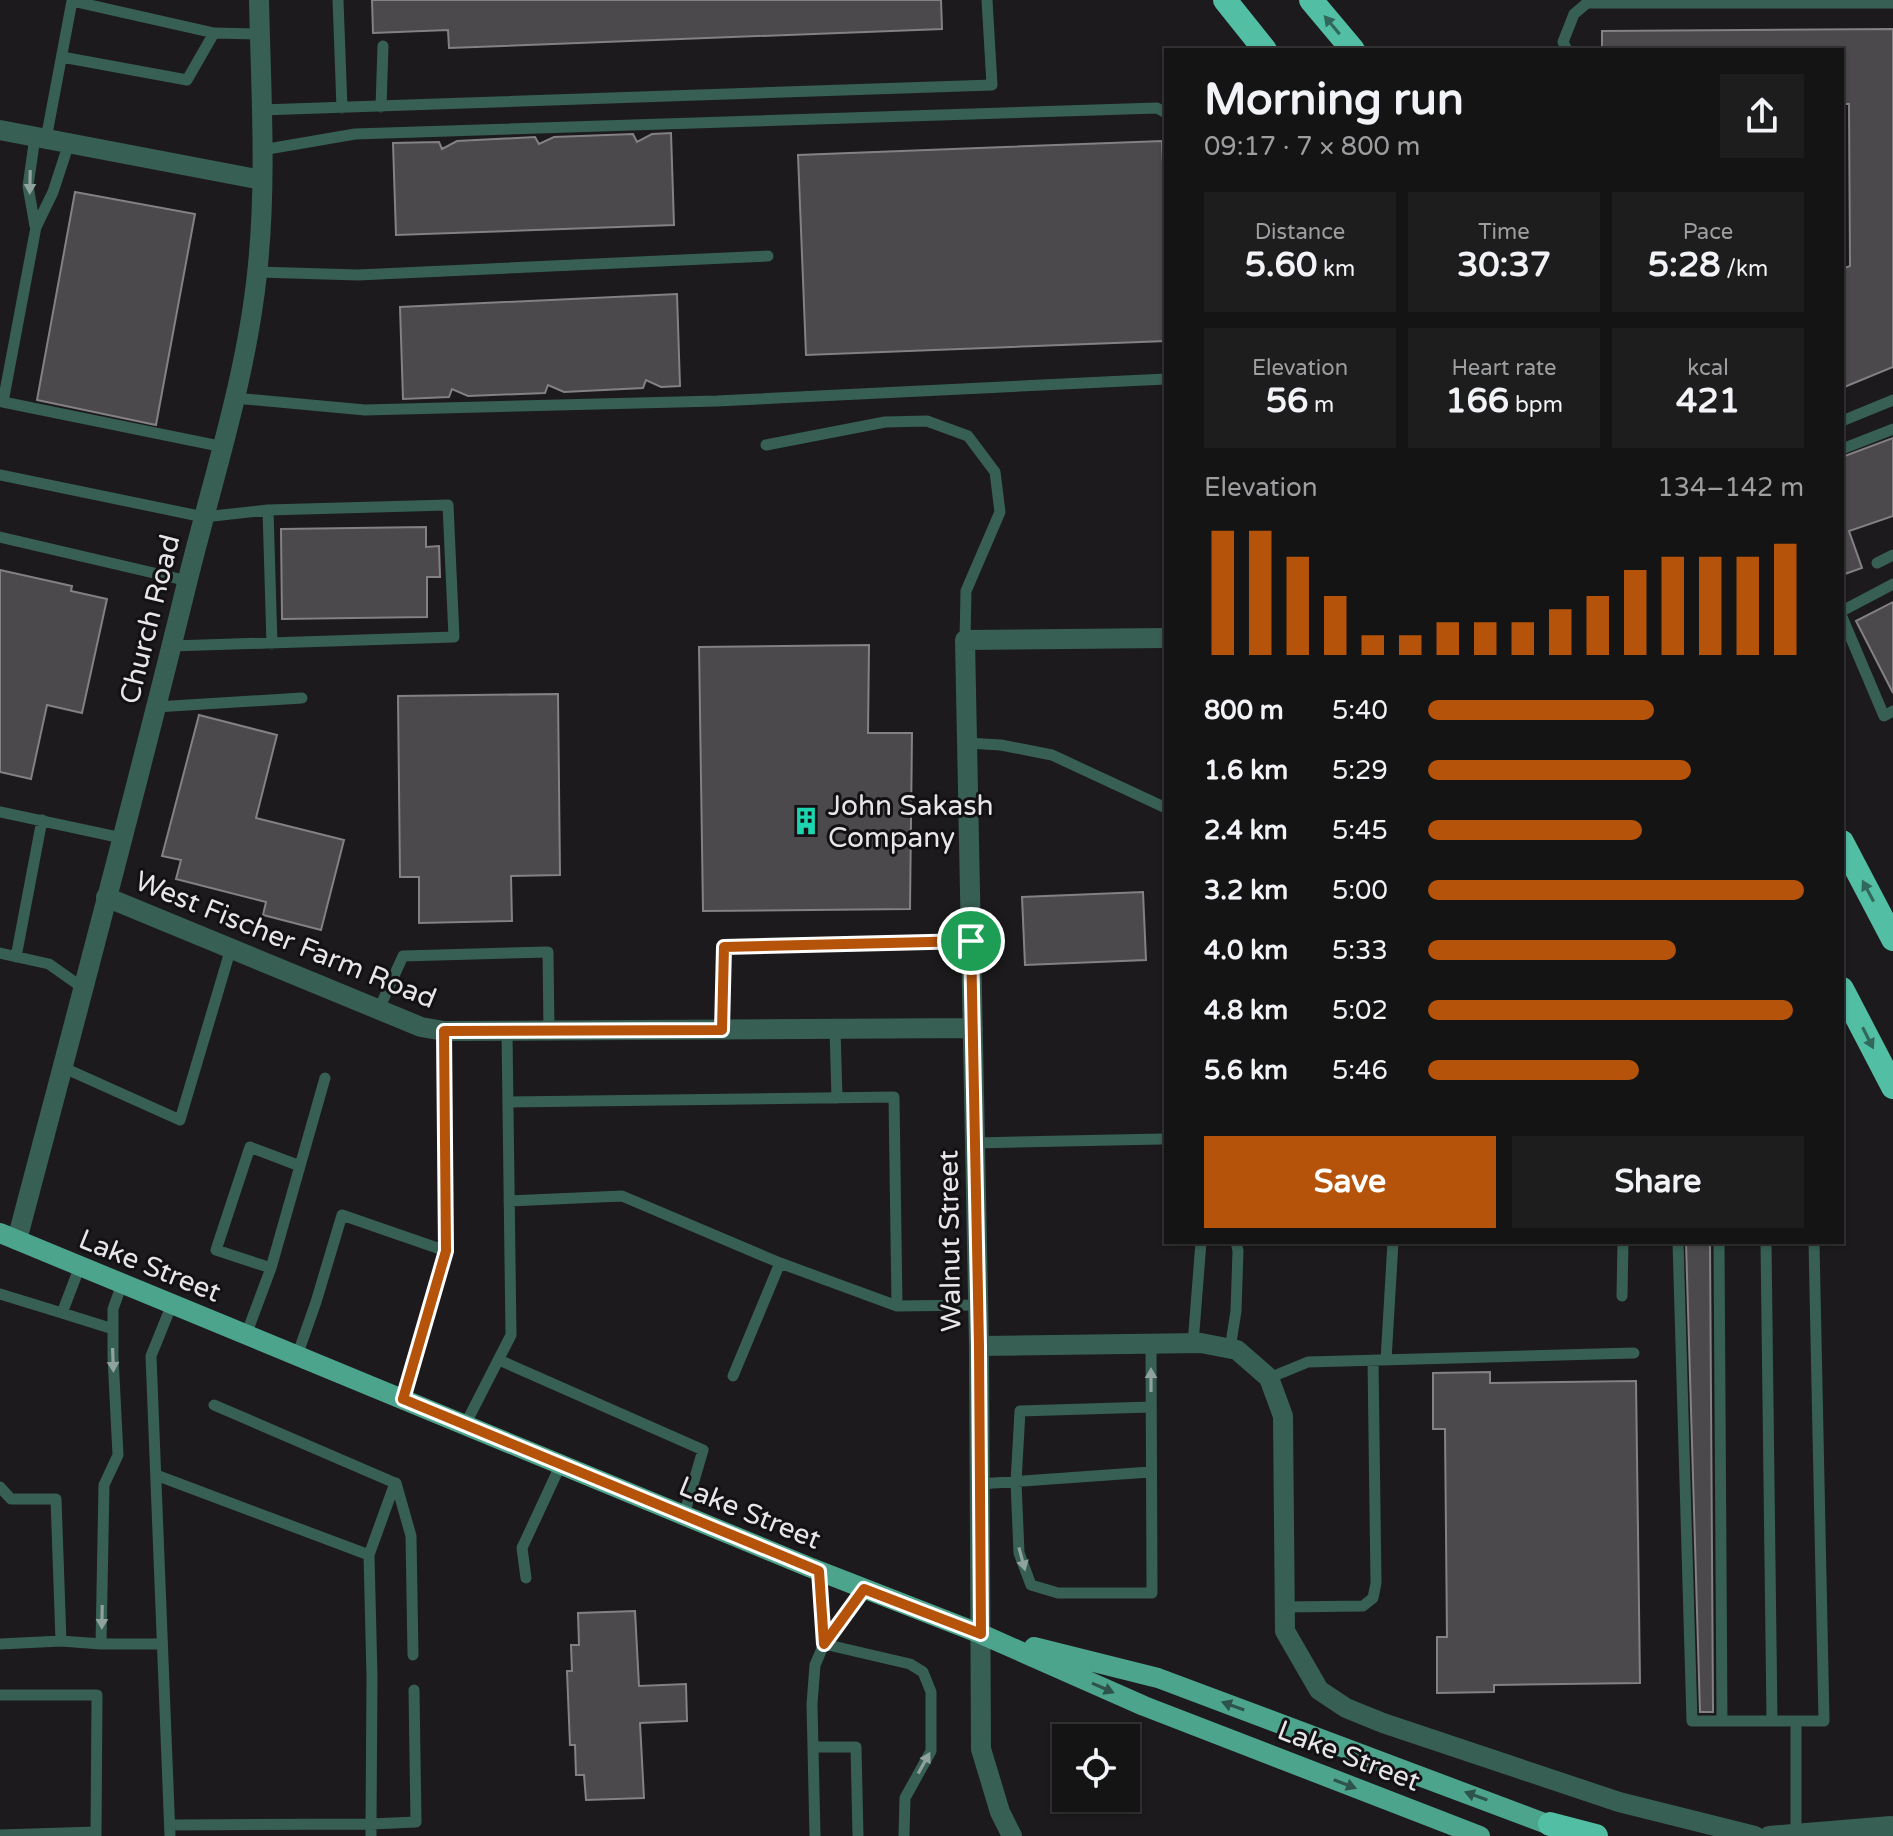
<!DOCTYPE html>
<html lang="en">
<head>
<meta charset="utf-8">
<style>
  body { margin:0; font-family:"Varela Round",sans-serif; background:#1e1d1e; color:#f1f3f6; height:100vh; display:flex; flex-direction:column; font-size:30px; white-space:nowrap }
  * { box-sizing:border-box; margin:0 }
  p { font-size:26px; color:#9d9ea0 }
  .icon { flex:none; width:44px; height:44px; fill:none; stroke:currentColor; stroke-width:2; stroke-linecap:round; stroke-linejoin:round }
  .map { position:relative; flex:1; overflow:hidden }
  .sheet { position:absolute; left:1164px; top:48px; width:680px; height:1196px; display:flex; flex-direction:column; background:#151415; border-radius:0px; box-shadow:0 2px 6px #0004,0 0 0 2px #343334 }
  .sheet>* { flex:none }
  .buttons { position:absolute; left:1052px; top:1724px; display:grid; gap:16px }
  .buttons a { display:grid; place-items:center; width:88px; height:88px; border-radius:0px; background:#151415; box-shadow:0 2px 6px #0004,0 0 0 2px #343334; font-size:40px }
  .pin { position:absolute; display:grid; place-items:center; width:68px; height:68px; color:#fff; margin:-34px; border:4px solid #fff; border-radius:50%; box-shadow:0 2px 8px #0007 }
  .round { display:grid; place-items:center; flex:none; width:84px; height:84px; border-radius:0px; background:#1e1d1e }
  .overview { display:flex; align-items:center; justify-content:space-between; height:136px; padding:0 40px }
  h1 { font-size:44px; font-weight:700; line-height:60px }
  .metrics { display:grid; grid-template-columns:repeat(3,1fr); gap:12px; height:136px; padding:8px 40px }
  .metrics div { display:grid; align-content:center; border-radius:0px; background:#1e1d1e; text-align:center }
  .metrics b { font-size:34px; font-weight:700 }
  .metrics small { font-size:22px; font-weight:400 }
  .metrics p { font-size:22px }
  .chart { height:224px; padding:16px 40px }
  .chart p { display:flex; justify-content:space-between }
  .chart svg { width:100%; height:144px; margin-top:8px; stroke:#b45309; stroke-width:6 }
  .button { display:flex; gap:16px; margin-top:auto; padding:16px 40px }
  .button a { flex:1; height:92px; border-radius:0px; background:#b45309; color:#fff; font-size:32px; font-weight:700; line-height:92px; text-align:center }
  .button a+a { background:#1e1d1e; color:#f1f3f6 }
  ul { padding:0 40px; list-style:none; font-size:26px }
  li { display:grid; grid-template-columns:128px 96px 1fr; align-items:center; height:60px }
  li i { height:20px; border-radius:10px; background:#b45309 }
  .map>svg:first-child { display:block }
  .building { fill:#4b494b; stroke:#838184; stroke-width:2 }
  .lines { fill:none; stroke-linecap:round; stroke-linejoin:round }
  .lane { stroke:#375f54; stroke-width:11 }
  .street { stroke:#375f54; stroke-width:20 }
  .primary { stroke:#4ca48d; stroke-width:20 }
  .highway { stroke:#52bfa4; stroke-width:24 }
  .oneway { fill:#32685c }
  .oneway2 { fill:#8fa29e }
  .oneway3 { fill:#2d534a }
  .route-casing { stroke:#fff; stroke-width:16 }
  .route { stroke:#b45309; stroke-width:10 }
  .labels { text-anchor:middle; stroke-width:6; stroke-linejoin:round; paint-order:stroke }
  .street-label { font-size:28px; fill:#e7e6e8; stroke:#131113 }
  .poi-label { font-size:28px; fill:#e7e6e8; stroke:#131113; text-anchor:start }
</style>
</head>
<body>
<div class="map">
<svg width="1893" height="1836" viewBox="0 0 1893 1836">
  <rect width="100%" height="100%" fill="#1c1a1c"/>
  <!-- building -->
  <path class="building" d="M372,0H941L942,29L449,48L448,30L373,33Z
    M1893,29V367L1842,388V269L1850,266L1849,104H1842V50H1602V31Z
    M671,133L674,225L396,235L393,143L439,142L442,149L457,141L535,137L539,144L554,137L633,134L637,142L652,134Z
    M1162,141L1166,232V341L806,355L798,155Z
    M75,192L195,214L156,425L37,400Z
    M677,294L680,386L661,387L646,380L643,388L564,392L548,385L545,393L468,396L452,389L449,397L403,399L400,307Z
    M1893,438V516L1849,531L1862,568L1842,575V457Z
    M426,527V547L439,546L440,577H427V617L282,619L281,529Z
    M0,570L72,586L71,591L107,599L82,713L47,705L31,779L0,772Z
    M1893,602V693L1856,621Z
    M869,645L868,733H912L910,909L703,911L699,647Z
    M558,694L560,875L511,876L512,921L419,923V877H400L398,696Z
    M199,715L277,735L256,818L344,840L321,930L263,915L266,902L176,879L181,860L162,856Z
    M1143,892L1146,960L1025,965L1022,897Z
    M1686,1242H1710L1713,1712H1700Z
    M1490,1372V1383L1636,1381L1640,1683L1494,1685V1692L1437,1693V1637H1447L1445,1429H1433V1373Z
    M635,1611L639,1686L686,1684L687,1721L640,1723L644,1798L586,1800L584,1775H576L575,1745H570L567,1671H572L571,1645H579L578,1613Z"/>
  <g class="lines">
    <!-- lane -->
    <path class="lane" d="M338,0L342,108
      M1567,50L1563,42L1574,14L1587,3H1893
      M62,57L187,80L214,33
      M381,107L383,46
      M261,110L992,85L987,0
      M35,137L28,186L35,226
      M46,139L72,1L214,33L260,34
      M69,143L53,192L36,227L3,402L224,447
      M262,150L355,134L1157,108L1166,113
      M258,272L358,275L768,256
      M234,398L365,410L717,401L1166,379
      M1842,421L1893,400
      M766,445L885,422L927,421L968,436L995,472L1000,512L966,591L965,640
      M1842,449L1893,429
      M0,475L204,517L268,510L448,505L454,637L172,646
      M268,510L272,644
      M0,537L188,581
      M1877,563L1893,555
      M1842,611L1893,584
      M1842,617L1884,716L1893,711
      M156,707L302,698
      M967,743L1001,745L1052,755L1166,808
      M0,812L122,838
      M0,953L49,964L83,988
      M16,957L42,820
      M379,1009L403,956L548,952L549,1031
      M835,1029L837,1098
      M722,1030L724,947L971,941
      M444,1031L446,1251
      M62,1067L180,1120L231,948
      M508,1102L894,1097L897,1306
      M975,1143L1162,1139
      M509,1201L622,1196L780,1263L897,1306L978,1305
      M1678,1242L1692,1721H1824L1814,1242
      M1719,1242L1722,1721
      M1766,1242L1772,1721
      M271,1268L216,1250L250,1147L300,1166
      M0,1294L62,1313L80,1266
      M1622,1296L1623,1242
      M62,1313L113,1329
      M246,1335L271,1268L325,1078
      M1193,1344L1201,1242
      M1230,1349L1236,1311L1238,1251L1236,1242
      M297,1356L316,1302L342,1215L446,1251L403,1399
      M499,1360L703,1450L684,1515
      M1386,1360L1393,1242
      M733,1376L780,1263
      M1269,1378L1308,1362L1634,1353
      M1151,1407L1020,1411L1016,1482L1019,1553L1031,1585L1058,1593H1152L1151,1344
      M465,1425L511,1335L507,1032
      M156,1475L369,1555L395,1483L214,1405
      M396,1483L411,1536L413,1655
      M980,1484L1150,1472
      M0,1487L11,1499H56L61,1641
      M819,1571L824,1644
      M526,1578L522,1548L561,1464
      M1285,1607L1363,1606L1373,1598L1376,1583L1373,1360
      M0,1644L61,1641L101,1644L104,1485L118,1455L113,1357V1309L122,1284
      M101,1644H162
      M824,1644L910,1664L923,1672L931,1692V1751L905,1798L904,1836
      M0,1695H97L96,1836
      M1796,1721V1834
      M813,1747H856L858,1836
      M170,1825L371,1824L372,1677L369,1555
      M0,1835L96,1832
      M170,1836L151,1356L172,1304
      M371,1836V1824L416,1822L414,1690
      M815,1836L812,1704L815,1665L824,1644L864,1589"/>
    <!-- street -->
    <path class="street" d="M0,130L262,180
      M106,897L421,1027L444,1031L973,1028
      M17,1240C75,1020 134,800 188,579C213,478 246,378 257,274C267,184 261,91 259,0
      M979,1346L1201,1343L1237,1350L1269,1378L1283,1416L1285,1631L1319,1690L1346,1708L1383,1723L1619,1802L1755,1836
      M1012,1836L1000,1812L981,1749L979,1346L965,640L1166,638
      M1769,1836L1891,1826"/>
    <!-- primary -->
    <path class="primary" d="M0,1233L809,1567L981,1634L1144,1706L1480,1836
      M1034,1647L1158,1678L1563,1830"/>
    <!-- highway -->
    <path class="highway" d="M1225,0L1265,50
      M1311,0L1353,50
      M1842,842L1893,939
      M1842,989L1893,1087
      M1550,1824L1596,1836"/>
  </g>
  <!-- one-way arrows -->
  <defs><path id="oneway-solid" d="M-6-.8H1V-3.2L6.5 0L1 3.2V.8H-6Z" transform="scale(2)"/></defs>
  <g class="oneway">
    <use href="#oneway-solid" transform="translate(1332 25) rotate(-130)"/>
    <use href="#oneway-solid" transform="translate(1868 891) rotate(-118)"/>
    <use href="#oneway-solid" transform="translate(1868 1038) rotate(63)"/>
  </g>
  <g class="oneway2">
    <use href="#oneway-solid" transform="translate(30 182) rotate(91)"/>
    <use href="#oneway-solid" transform="translate(113 1360) rotate(88)"/>
    <use href="#oneway-solid" transform="translate(1151 1380) rotate(-90)"/>
    <use href="#oneway-solid" transform="translate(1022 1559) rotate(75)"/>
    <use href="#oneway-solid" transform="translate(102 1617) rotate(91)"/>
    <use href="#oneway-solid" transform="translate(924 1763) rotate(-61)"/>
  </g>
  <g class="oneway3">
    <use href="#oneway-solid" transform="translate(1103 1688) rotate(24)"/>
    <use href="#oneway-solid" transform="translate(1233 1706) rotate(-160)"/>
    <use href="#oneway-solid" transform="translate(1345 1784) rotate(21)"/>
    <use href="#oneway-solid" transform="translate(1476 1796) rotate(-160)"/>
  </g>
  <g class="lines">
    <defs>
      <path id="route" d="M971,941L979,1346L981,1634L864,1589L824,1644L819,1571L403,1399L446,1251L444,1031L722,1030L724,947Z"/>
    </defs>
    <!-- route casing -->
    <use href="#route" class="route-casing"/>
    <!-- route -->
    <use href="#route" class="route"/>
  </g>
  <!-- icons -->
  <defs>
    <symbol id="building-bare" viewBox="-9 -9 18 18"><path d="M-4-6H4V6H1V3H-1V6H-4ZM-2.5-4.3h1.7v1.8h-1.7ZM.8-4.3h1.7v1.8H.8ZM-2.5-1h1.7V.8h-1.7ZM.8-1h1.7V.8H.8Z" fill="#1ed5b1" stroke="#131113" stroke-width="2.5" paint-order="stroke"/></symbol>
  </defs>
  <g fill-rule="evenodd">
    <use href="#building-bare" x="786" y="801" width="40" height="40"/>
  </g>
  <g class="labels">
    <!-- street labels -->
    <g class="street-label">
      <text transform="translate(149 619) rotate(-76)" y="10">Church Road</text>
      <text transform="translate(286 939) rotate(22)" y="10">West Fischer Farm Road</text>
      <text transform="translate(949 1241) rotate(-91)" y="10">Walnut Street</text>
      <text transform="translate(150 1265) rotate(22)" y="10">Lake Street</text>
      <text transform="translate(750 1512) rotate(22)" y="10">Lake Street</text>
      <text transform="translate(1349 1755) rotate(21)" y="10">Lake Street</text>
    </g>
    <!-- poi labels -->
    <g class="poi-label">
      <text x="828" y="815">John Sakash<tspan x="828" dy="32">Company</tspan></text>
    </g>
  </g>
</svg>
<div class="buttons">
<a><svg class="icon" aria-label="locate" viewBox="0 0 24 24"><circle cx="12" cy="12" r="6"/><path d="M12 2v4M12 18v4M2 12h4M18 12h4"/></svg></a>
</div>
<div class="pin" style="left:971px;top:941px;background:#1e9e55"><svg class="icon" aria-label="arrive" viewBox="0 0 24 24"><path d="M6 21V4h12l-3 4 3 4H6"/></svg></div>
<section class="sheet">
<div class="overview"><div><h1>Morning run</h1><p>09:17 · 7 × 800 m</p></div><a class="round"><svg class="icon" aria-label="share" viewBox="0 0 24 24"><path d="M12 15V3M7 8l5-5 5 5M5 13v7h14v-7"/></svg></a></div>
<div class="metrics">
<div><p>Distance</p><b>5.60<small> km</small></b></div>
<div><p>Time</p><b>30:37</b></div>
<div><p>Pace</p><b>5:28<small> /km</small></b></div>
</div>
<div class="metrics">
<div><p>Elevation</p><b>56<small> m</small></b></div>
<div><p>Heart rate</p><b>166<small> bpm</small></b></div>
<div><p>kcal</p><b>421</b></div>
</div>
<div class="chart"><p><span>Elevation</span>134–142 m</p>
<svg viewBox="0 0 160 44" preserveAspectRatio="none"><path d="M5 44V6M15 44V6M25 44V14M35 44V26M45 44V38M55 44V38M65 44V34M75 44V34M85 44V34M95 44V30M105 44V26M115 44V18M125 44V14M135 44V14M145 44V14M155 44V10"/></svg>
</div>
<ul>
<li><b>800 m</b>5:40<i style="width:60%"></i></li>
<li><b>1.6 km</b>5:29<i style="width:70%"></i></li>
<li><b>2.4 km</b>5:45<i style="width:57%"></i></li>
<li><b>3.2 km</b>5:00<i style="width:100%"></i></li>
<li><b>4.0 km</b>5:33<i style="width:66%"></i></li>
<li><b>4.8 km</b>5:02<i style="width:97%"></i></li>
<li><b>5.6 km</b>5:46<i style="width:56%"></i></li>
</ul>
<div class="button"><a>Save</a><a>Share</a></div>
</section>
</div>
</body>
</html>
